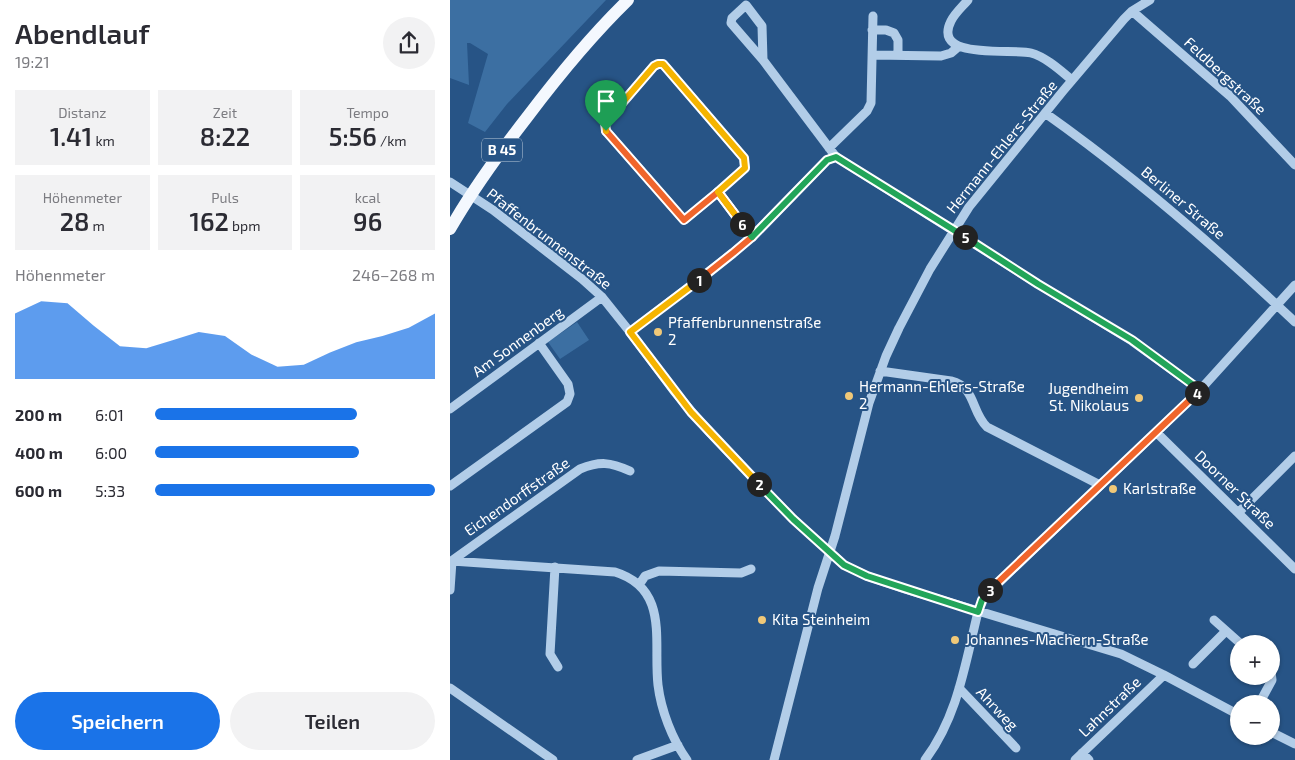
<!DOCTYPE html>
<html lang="de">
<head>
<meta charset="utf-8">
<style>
  body { margin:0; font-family:"Exo 2",sans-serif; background:#f2f2f3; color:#2b2b33; height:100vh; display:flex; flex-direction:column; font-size:19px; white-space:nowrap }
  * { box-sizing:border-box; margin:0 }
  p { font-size:16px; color:#7c7c81 }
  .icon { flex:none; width:28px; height:28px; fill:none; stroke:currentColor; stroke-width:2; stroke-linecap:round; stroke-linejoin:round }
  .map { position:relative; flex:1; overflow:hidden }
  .side { display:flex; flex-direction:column; background:#fff; width:450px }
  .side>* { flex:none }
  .buttons { position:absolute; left:780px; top:635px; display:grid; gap:10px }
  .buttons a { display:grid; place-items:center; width:50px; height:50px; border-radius:50%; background:#fff; box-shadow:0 1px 4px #0004; font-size:25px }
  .pin { position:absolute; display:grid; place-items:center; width:42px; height:42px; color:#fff; margin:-51px -21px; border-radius:50% 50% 50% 0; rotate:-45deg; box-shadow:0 0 5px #0007 }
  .pin .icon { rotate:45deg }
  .km { position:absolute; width:25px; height:25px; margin:-12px; border-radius:50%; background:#222; color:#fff; font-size:14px; line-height:25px; text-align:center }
  .round { display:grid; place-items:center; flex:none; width:52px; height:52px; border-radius:26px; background:#f2f2f3 }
  .head { display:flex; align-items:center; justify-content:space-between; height:85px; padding:0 15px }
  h1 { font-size:28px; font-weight:600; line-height:38px }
  .stats { display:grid; grid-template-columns:repeat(3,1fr); gap:8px; height:85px; padding:5px 15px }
  .stats div { display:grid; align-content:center; border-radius:0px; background:#f2f2f3; text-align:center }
  .stats b { font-size:25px; font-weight:600 }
  .stats small { font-size:14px; font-weight:400 }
  .stats p { font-size:14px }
  .chart { height:140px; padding:10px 15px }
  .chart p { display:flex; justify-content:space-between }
  .chart svg { width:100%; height:90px; margin-top:5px; fill:#1a73e8; opacity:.7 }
  .cta { display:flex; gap:10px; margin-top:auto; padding:10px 15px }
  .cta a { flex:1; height:58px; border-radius:30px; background:#1a73e8; color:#fff; font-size:20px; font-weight:600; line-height:58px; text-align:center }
  .cta a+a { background:#f2f2f3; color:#2b2b33 }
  ul { padding:0 15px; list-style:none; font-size:16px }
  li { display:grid; grid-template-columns:80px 60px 1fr; align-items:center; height:38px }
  li i { height:12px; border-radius:6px; background:#1a73e8 }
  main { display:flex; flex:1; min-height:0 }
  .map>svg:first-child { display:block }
  .green { fill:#3c6fa2 }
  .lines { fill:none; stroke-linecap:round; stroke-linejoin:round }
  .minor { stroke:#b2cde8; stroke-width:9 }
  .major { stroke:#f4f8fe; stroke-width:12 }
  .split-1-casing { stroke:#fff; stroke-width:10 }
  .split-2-casing { stroke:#fff; stroke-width:10 }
  .split-3-casing { stroke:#fff; stroke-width:10 }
  .split-4-casing { stroke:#fff; stroke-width:10 }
  .split-5-casing { stroke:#fff; stroke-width:10 }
  .split-6-casing { stroke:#fff; stroke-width:10 }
  .split-7-casing { stroke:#fff; stroke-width:10 }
  .split-1 { stroke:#f0652b; stroke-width:6 }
  .split-2 { stroke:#f5b400; stroke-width:6 }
  .split-3 { stroke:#22a559; stroke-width:6 }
  .split-4 { stroke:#f0652b; stroke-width:6 }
  .split-5 { stroke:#22a559; stroke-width:6 }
  .split-6 { stroke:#22a559; stroke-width:6 }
  .split-7 { stroke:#f5b400; stroke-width:6 }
  .poi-dot { fill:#f0c878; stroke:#275486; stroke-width:2 }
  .labels { text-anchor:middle; stroke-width:4; stroke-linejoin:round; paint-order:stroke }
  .shield { fill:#275486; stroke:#beccdb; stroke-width:1 }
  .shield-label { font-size:14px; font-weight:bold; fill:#fff }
  .street-label { font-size:15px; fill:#fff; stroke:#275486 }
  .poi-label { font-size:15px; fill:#fff; stroke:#275486; text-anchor:start }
</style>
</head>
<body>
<main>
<section class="side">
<div class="head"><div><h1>Abendlauf</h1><p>19:21</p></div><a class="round"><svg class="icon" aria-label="share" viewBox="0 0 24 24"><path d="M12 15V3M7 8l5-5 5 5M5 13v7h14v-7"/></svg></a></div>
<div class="stats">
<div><p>Distanz</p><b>1.41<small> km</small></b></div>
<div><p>Zeit</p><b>8:22</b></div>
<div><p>Tempo</p><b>5:56<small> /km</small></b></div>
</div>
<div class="stats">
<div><p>Höhenmeter</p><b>28<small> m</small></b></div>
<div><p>Puls</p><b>162<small> bpm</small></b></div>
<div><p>kcal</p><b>96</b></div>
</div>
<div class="chart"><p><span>Höhenmeter</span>246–268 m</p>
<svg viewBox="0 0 160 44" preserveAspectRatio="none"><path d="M0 44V12L10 6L20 7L30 18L40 28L50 29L60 25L70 21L80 23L90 32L100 38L110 37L120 31L130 26L140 23L150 19L160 12V44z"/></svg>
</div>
<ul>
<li><b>200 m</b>6:01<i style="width:72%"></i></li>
<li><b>400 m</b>6:00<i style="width:73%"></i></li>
<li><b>600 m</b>5:33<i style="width:100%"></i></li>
</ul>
<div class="cta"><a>Speichern</a><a>Teilen</a></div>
</section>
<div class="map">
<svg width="845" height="760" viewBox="0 0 845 760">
  <rect width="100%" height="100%" fill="#275486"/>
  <!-- green -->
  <path class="green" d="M0,0H156L57,104L35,132L18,123L38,54L20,43H17L19,85L0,78Z
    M127,322L139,340L110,359L98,342Z"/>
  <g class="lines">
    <!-- minor -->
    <path class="minor" d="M518,0C512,7 505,13 501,21C481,61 563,48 581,53C596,57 611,71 622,80
      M682,11L780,96L845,165
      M422,30H436L444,33L448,40V55
      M423,55L491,56L501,53L508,47
      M313,60L281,23L282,18L296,5L312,26L313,60L386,157
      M595,113C684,176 766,247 845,322
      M379,148L417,111L421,103L423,16
      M0,182L43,210L132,279L152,297L180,332L224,391L261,434L343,519L394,565L417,576L455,589L671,654L714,675L789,715
      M268,192L295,168L294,158L213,64H209L204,66L155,123L156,131L234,220L268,192L302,237
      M180,332L283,253L308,231L377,160L386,157L588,284L682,341L750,390
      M430,371L501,381C526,387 521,412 537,427L650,485
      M0,409L152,297
      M706,432L845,569
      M0,486L117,402L120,394L118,384L89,343
      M789,512L845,456
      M2,561L165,572C220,589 203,642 208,685C211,710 222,739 237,760
      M0,562L130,469C150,461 160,462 180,471
      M105,567L100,654L108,667
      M189,585L195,576L209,571L291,573L301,569
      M0,590L2,561
      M764,620L791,644
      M743,664L776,631
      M0,688L103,760
      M509,688L566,748
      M809,704L822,680L821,672
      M821,732L845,744
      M632,753L639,760
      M187,760L228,745
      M324,760L368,588L385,536L419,403L436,356L449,328L480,269L519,207L613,91L674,19L682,11L700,0
      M475,760C508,716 515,664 528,612L535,596L750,390L845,285
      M625,760L714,675"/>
    <!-- major -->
    <path class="major" d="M0,229C23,189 50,152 78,116C109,75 141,36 178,0"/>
  </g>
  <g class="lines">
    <defs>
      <path id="split-1" d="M156,131L234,220L268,192L302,237L283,253L249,280"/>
      <path id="split-2" d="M249,280L180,332L241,412L309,484"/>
      <path id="split-3" d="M309,484L343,519L394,565L417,576L528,612L532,600L540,590"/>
      <path id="split-4" d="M540,590L747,393"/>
      <path id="split-5" d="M515,237L588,284L682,340L750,390L747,393"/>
      <path id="split-6" d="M292,224L302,237L377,160L386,157L515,237"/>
      <path id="split-7" d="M156,131L155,123L204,66L208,64H213L294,158L295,168L268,192L292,224"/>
    </defs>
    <!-- split-1 casing -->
    <use href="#split-1" class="split-1-casing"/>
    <!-- split-2 casing -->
    <use href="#split-2" class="split-2-casing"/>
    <!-- split-3 casing -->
    <use href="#split-3" class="split-3-casing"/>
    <!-- split-4 casing -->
    <use href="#split-4" class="split-4-casing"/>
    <!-- split-5 casing -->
    <use href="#split-5" class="split-5-casing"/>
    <!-- split-6 casing -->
    <use href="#split-6" class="split-6-casing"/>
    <!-- split-7 casing -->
    <use href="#split-7" class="split-7-casing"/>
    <!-- split-1 -->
    <use href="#split-1" class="split-1"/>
    <!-- split-2 -->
    <use href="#split-2" class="split-2"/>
    <!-- split-3 -->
    <use href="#split-3" class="split-3"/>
    <!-- split-4 -->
    <use href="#split-4" class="split-4"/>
    <!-- split-5 -->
    <use href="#split-5" class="split-5"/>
    <!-- split-6 -->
    <use href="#split-6" class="split-6"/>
    <!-- split-7 -->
    <use href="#split-7" class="split-7"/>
  </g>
  <!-- markers -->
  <g class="poi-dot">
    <circle cx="208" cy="332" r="5"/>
    <circle cx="399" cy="396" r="5"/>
    <circle cx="689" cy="398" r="5"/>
    <circle cx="663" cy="489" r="5"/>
    <circle cx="312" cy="620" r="5"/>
    <circle cx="505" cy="640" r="5"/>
  </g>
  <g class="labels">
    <!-- shield labels -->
    <rect class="shield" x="32" y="138.5" width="40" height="23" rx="4"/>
    <g class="shield-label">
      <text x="52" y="155">B 45</text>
    </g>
    <!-- street labels -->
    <g class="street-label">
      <text transform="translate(775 76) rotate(43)" y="5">Feldbergstraße</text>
      <text transform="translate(552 147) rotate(-51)" y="5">Hermann-Ehlers-Straße</text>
      <text transform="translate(733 203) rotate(40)" y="5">Berliner Straße</text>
      <text transform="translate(99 239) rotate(38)" y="5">Pfaffenbrunnenstraße</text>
      <text transform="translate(68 342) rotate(-36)" y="5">Am Sonnenberg</text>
      <text transform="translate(785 490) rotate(44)" y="5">Doorner Straße</text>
      <text transform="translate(67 497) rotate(-35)" y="5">Eichendorffstraße</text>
      <text transform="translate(660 707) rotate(-44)" y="5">Lahnstraße</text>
      <text transform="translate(547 709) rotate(47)" y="5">Ahrweg</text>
    </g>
    <!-- poi labels -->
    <g class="poi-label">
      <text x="218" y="328">Pfaffenbrunnenstraße<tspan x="218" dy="17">2</tspan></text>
      <text x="409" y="392">Hermann-Ehlers-Straße<tspan x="409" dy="17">2</tspan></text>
      <text x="679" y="394" text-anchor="end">Jugendheim<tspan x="679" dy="17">St. Nikolaus</tspan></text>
      <text x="673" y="494">Karlstraße</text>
      <text x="322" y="625">Kita Steinheim</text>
      <text x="515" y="645">Johannes-Machern-Straße</text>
    </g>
  </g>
</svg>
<div class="buttons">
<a>+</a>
<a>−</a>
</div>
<div class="pin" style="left:156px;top:131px;background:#1e9e55"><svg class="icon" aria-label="arrive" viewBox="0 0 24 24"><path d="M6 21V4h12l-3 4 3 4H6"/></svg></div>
<b class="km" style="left:249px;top:280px">1</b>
<b class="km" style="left:309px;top:484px">2</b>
<b class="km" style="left:540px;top:590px">3</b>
<b class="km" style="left:747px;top:393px">4</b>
<b class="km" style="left:515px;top:237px">5</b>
<b class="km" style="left:292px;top:224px">6</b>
</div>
</main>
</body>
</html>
